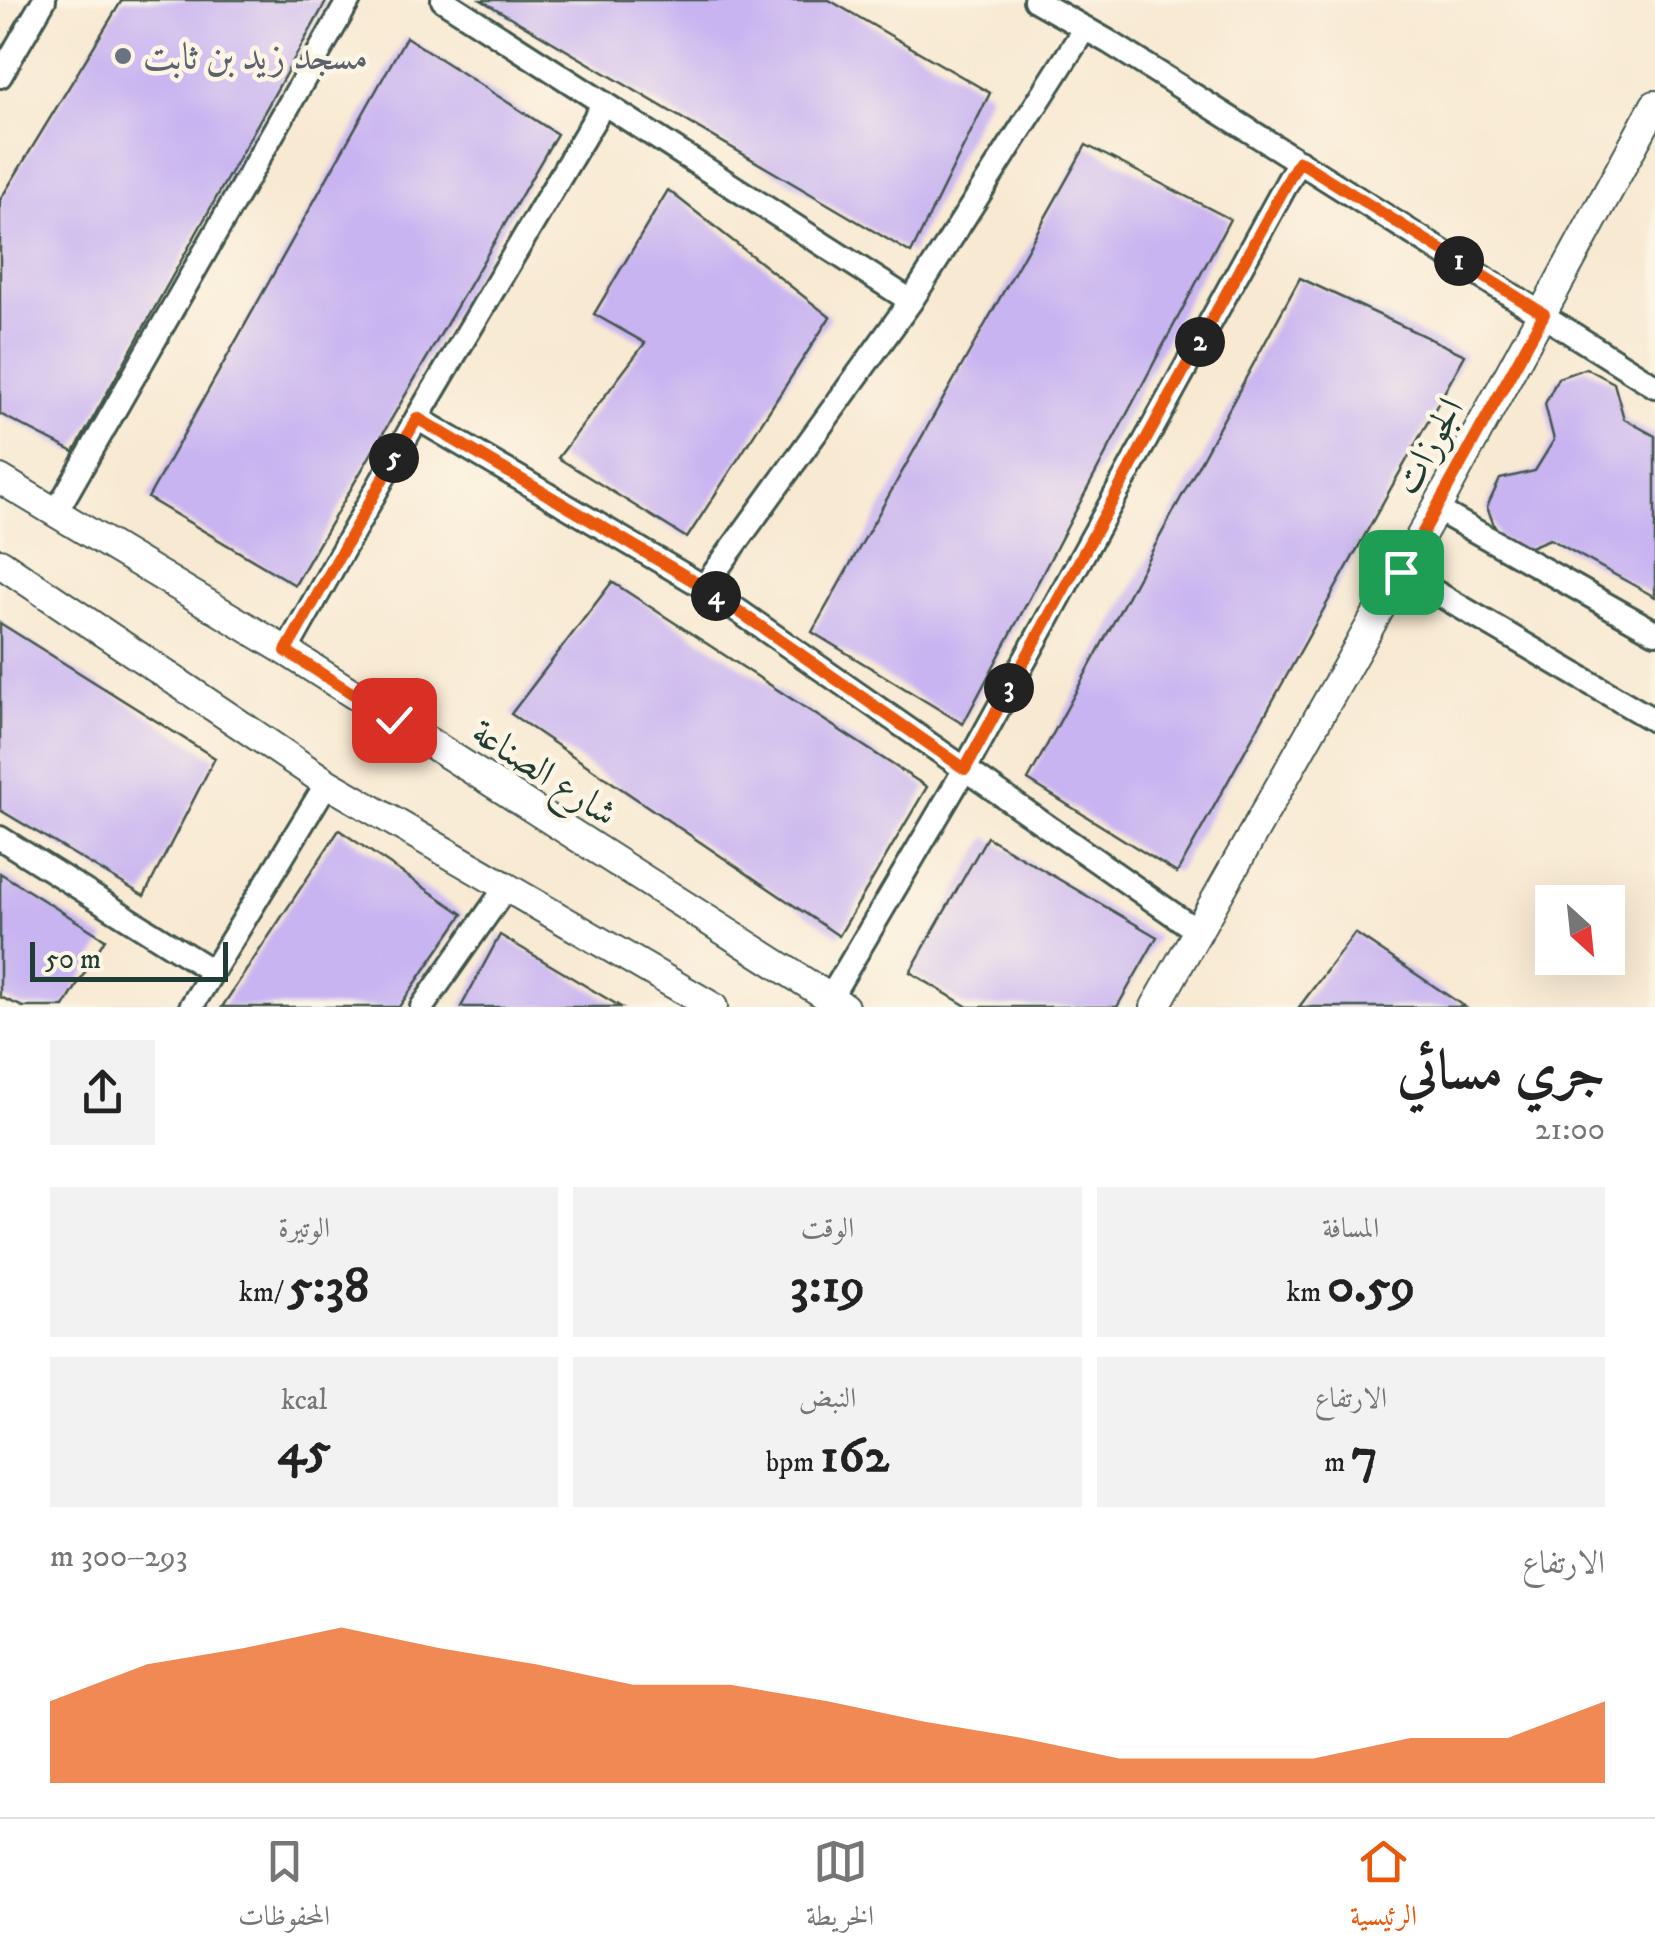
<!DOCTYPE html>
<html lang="ar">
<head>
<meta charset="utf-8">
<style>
  body { margin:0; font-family:"IM FELL DW Pica",Amiri,serif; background:#f2f2f2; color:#222; direction:rtl; height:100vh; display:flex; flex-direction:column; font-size:38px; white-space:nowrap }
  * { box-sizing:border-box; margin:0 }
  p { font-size:32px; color:#767676 }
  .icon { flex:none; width:55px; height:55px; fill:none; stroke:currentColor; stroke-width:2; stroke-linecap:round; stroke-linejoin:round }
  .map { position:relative; height:1007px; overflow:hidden; direction:ltr }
  .sheet { display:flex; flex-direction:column; background:#fff; flex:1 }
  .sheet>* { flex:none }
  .needle { width:65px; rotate:153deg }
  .fabs { position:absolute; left:1535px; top:885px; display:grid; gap:20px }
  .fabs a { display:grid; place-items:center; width:90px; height:90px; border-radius:0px; background:#fff; box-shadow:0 10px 40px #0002; font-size:50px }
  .scale { position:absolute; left:30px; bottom:25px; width:198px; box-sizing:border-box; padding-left:10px; border:5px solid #1f3d34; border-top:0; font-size:28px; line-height:35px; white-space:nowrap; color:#1f3d34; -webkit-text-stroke:8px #fcf5e5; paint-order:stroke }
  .pin { position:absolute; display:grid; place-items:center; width:85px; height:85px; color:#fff; margin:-42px; border-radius:20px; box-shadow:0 5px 15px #0006 }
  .km { position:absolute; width:50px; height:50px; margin:-25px; border-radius:50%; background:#222; color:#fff; font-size:28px; line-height:50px; text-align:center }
  .round { display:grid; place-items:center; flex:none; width:105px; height:105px; border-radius:0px; background:#f2f2f2 }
  .head { display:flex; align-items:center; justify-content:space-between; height:170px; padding:0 50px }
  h1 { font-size:55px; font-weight:700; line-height:75px }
  .stats { display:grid; grid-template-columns:repeat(3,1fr); gap:15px; height:170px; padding:10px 50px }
  .stats div { display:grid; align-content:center; border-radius:0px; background:#f2f2f2; text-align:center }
  .stats b { font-size:50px; font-weight:700 }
  .stats small { font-size:28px; font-weight:400 }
  .stats p { font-size:28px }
  .chart { height:280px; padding:20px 50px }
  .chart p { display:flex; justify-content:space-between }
  .chart svg { width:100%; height:180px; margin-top:10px; fill:#ea580c; opacity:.7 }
  .tabs { display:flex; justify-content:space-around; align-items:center; height:140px; border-top:2px solid #e0e0e0; background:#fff; font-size:28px; color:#767676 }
  .tabs a { display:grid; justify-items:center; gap:5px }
  .tabs .active { color:#ea580c }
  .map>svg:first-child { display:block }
  .building { fill:#c8b4f1 }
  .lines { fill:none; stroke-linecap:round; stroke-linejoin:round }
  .minor-casing { stroke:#40574c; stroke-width:28 }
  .tertiary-casing { stroke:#40574c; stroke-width:32 }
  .minor { stroke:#fff; stroke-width:22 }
  .tertiary { stroke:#fff; stroke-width:28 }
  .route-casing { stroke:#fff; stroke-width:20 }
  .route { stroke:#ea580c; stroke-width:12 }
  .worship-dot { fill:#6b7280; stroke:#fcf5e5; stroke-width:4 }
  .labels { text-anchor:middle; stroke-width:9; stroke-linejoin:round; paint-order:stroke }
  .worship-label { font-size:38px; fill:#5b616d; stroke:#fcf5e5; text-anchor:start }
  .street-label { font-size:38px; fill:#1f3d34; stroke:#fcf5e5 }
</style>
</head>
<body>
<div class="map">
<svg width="1655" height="1007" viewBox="0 0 1655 1007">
  <rect width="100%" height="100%" fill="#fcf5e5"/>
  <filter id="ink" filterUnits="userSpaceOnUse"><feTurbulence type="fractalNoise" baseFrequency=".01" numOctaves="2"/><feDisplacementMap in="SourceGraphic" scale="20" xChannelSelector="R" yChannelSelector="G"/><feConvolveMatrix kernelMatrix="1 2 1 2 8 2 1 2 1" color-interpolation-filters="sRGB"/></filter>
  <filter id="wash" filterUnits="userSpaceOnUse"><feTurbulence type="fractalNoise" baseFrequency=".0048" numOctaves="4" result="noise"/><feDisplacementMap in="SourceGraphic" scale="40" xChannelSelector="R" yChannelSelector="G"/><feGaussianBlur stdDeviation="2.25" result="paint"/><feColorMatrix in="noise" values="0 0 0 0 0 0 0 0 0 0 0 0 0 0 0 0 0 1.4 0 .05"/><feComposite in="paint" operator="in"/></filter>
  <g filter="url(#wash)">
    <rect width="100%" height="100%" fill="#f8e9d2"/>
    <g id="blocks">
      <!-- building -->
      <path class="building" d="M122,0H327L74,452L0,414V200Z
        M481,0H829L990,93L911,253Z
        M406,37L557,134L295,585L148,498Z
        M1086,145L1230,219L963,724L812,632Z
        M668,190L830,317L687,538L558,458L645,343L594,314Z
        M1300,278L1465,355L1177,873L1028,780Z
        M1586,368L1614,383L1624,419L1655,436V597L1550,539L1523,550L1499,538L1487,507L1500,479L1535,471L1554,440L1545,404L1558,378Z
        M612,582L927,787L839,936L511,714Z
        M0,623L215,758L144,896L0,810Z
        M339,830L463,914L399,1007H222Z
        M987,837L1157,937L1117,1007H968L910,972Z
        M0,873L105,939L64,1007H23L0,997Z
        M1355,933L1465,1007H1299Z
        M500,935L621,1007H461Z"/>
    </g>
  </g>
  <g filter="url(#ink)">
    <use href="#blocks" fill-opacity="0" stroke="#40574c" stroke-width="2.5"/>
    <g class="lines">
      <defs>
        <path id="minor" d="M443,0L911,301
          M1035,0L1109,42L1655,386
          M0,76L44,0
          M417,418L704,587L1200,933
          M1436,509L1655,632
          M56,512L349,0
          M1401,572L1655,721
          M704,587L911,301L1085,28
          M286,651L417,418L604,103
          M0,838L212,971
          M830,998L965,769L1299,161
          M191,1007L327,783
          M422,1007L507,886"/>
        <path id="tertiary" d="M0,479L286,651L844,1007
          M0,563L327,783L713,1007
          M1155,1007L1436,509L1655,105"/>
      </defs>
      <!-- minor casing -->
      <use href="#minor" class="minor-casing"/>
      <!-- tertiary casing -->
      <use href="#tertiary" class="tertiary-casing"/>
      <!-- minor -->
      <use href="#minor" class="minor"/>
      <!-- tertiary -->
      <use href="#tertiary" class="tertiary"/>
    </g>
  </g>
  <g class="lines" filter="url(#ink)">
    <defs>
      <path id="route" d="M394,720L286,651L417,418L704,587L965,769L1299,161L1544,314L1401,572"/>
    </defs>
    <!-- route casing -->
    <use href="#route" class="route-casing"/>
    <!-- route -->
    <use href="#route" class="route"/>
  </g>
  <!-- markers -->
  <circle class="worship-dot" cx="123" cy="56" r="10"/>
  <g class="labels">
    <!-- worship labels -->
    <g class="worship-label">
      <text x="143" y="69">مسجد زيد بن ثابت</text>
    </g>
    <!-- street labels -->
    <g class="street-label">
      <text transform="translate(1428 446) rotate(-61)" y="13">الجوزات</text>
      <text transform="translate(545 772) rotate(33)" y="13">شارع الصناعة</text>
    </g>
  </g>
</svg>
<div class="fabs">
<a><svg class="needle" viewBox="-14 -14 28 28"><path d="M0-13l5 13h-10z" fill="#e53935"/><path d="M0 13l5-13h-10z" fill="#767676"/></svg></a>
</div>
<div class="scale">50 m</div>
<div class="pin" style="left:1401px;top:572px;background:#1e9e55"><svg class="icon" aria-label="arrive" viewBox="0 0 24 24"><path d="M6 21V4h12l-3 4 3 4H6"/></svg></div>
<div class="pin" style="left:394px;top:720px;background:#d93025"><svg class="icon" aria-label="check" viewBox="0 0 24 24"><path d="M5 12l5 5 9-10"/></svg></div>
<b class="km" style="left:1459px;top:261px">1</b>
<b class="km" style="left:1200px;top:342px">2</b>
<b class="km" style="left:1009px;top:688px">3</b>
<b class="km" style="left:716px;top:596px">4</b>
<b class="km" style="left:394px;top:458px">5</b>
</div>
<section class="sheet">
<div class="head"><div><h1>جري مسائي</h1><p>21:00</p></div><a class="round"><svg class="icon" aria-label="share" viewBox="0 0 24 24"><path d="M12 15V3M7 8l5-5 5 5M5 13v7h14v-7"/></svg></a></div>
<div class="stats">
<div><p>المسافة</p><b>0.59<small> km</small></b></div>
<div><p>الوقت</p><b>3:19</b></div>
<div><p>الوتيرة</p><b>5:38<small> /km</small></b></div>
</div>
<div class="stats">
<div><p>الارتفاع</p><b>7<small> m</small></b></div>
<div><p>النبض</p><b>162<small> bpm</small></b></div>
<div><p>kcal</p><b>45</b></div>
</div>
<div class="chart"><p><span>الارتفاع</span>293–300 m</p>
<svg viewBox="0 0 160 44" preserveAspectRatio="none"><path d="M0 44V24L10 15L20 11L30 6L40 11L50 15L60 20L70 20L80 24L90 29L100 33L110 38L120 38L130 38L140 33L150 33L160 24V44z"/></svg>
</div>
</section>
<nav class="tabs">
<a class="active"><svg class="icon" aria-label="home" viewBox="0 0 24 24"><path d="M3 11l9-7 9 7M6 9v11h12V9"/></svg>الرئيسية</a>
<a><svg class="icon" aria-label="map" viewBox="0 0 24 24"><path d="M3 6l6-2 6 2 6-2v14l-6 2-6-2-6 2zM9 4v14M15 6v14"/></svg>الخريطة</a>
<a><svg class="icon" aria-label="saved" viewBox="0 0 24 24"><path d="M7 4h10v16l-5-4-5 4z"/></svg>المحفوظات</a>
</nav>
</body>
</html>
